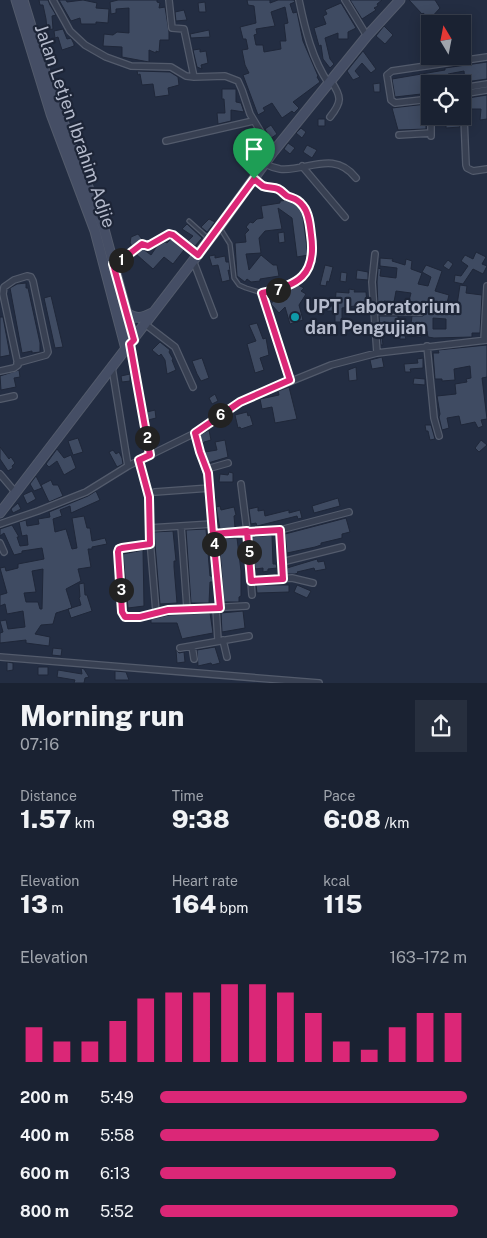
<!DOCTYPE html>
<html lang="en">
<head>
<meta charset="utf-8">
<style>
  body { margin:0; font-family:"Public Sans",sans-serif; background:#272f3e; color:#f1f3f6; height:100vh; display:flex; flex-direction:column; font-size:19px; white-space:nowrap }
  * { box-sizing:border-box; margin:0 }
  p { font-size:16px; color:#9fa4ac }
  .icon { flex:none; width:28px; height:28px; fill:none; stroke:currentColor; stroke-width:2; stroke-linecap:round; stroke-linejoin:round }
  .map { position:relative; height:683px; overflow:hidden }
  .details { display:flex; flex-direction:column; background:#1a2232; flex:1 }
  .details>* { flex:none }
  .needle { width:32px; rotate:350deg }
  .buttons { position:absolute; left:421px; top:15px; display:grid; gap:10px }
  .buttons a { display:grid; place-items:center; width:50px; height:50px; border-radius:0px; background:#1a2232; box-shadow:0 2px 12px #0003,0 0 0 1px #383f4d; font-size:25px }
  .pin { position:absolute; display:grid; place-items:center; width:42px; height:42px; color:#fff; margin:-51px -21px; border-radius:50% 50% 50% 0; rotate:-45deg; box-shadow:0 0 5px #0007 }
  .pin .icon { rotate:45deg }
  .km { position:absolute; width:25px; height:25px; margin:-12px; border-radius:50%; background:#222; color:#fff; font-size:14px; line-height:25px; text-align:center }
  .round { display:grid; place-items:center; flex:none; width:52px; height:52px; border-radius:0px; background:#272f3e }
  .head { display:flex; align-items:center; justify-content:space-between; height:85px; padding:0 20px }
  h1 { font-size:28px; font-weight:800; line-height:38px }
  .metrics { display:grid; grid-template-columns:repeat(3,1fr); gap:8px; height:85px; padding:5px 20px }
  .metrics div { display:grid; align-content:center }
  .metrics b { font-size:25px; font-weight:800 }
  .metrics small { font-size:14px; font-weight:400 }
  .metrics p { font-size:14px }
  .chart { height:140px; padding:10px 20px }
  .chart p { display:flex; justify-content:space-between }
  .chart svg { width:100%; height:90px; margin-top:5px; stroke:#db2777; stroke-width:6 }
  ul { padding:0 20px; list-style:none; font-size:16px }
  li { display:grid; grid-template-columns:80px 60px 1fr; align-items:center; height:38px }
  li i { height:12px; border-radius:6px; background:#db2777 }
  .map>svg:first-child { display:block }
  .building { fill:#3f4b62; stroke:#1f2739; fill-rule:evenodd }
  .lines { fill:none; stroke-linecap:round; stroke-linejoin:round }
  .lane-casing { stroke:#535b6c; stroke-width:5.5 }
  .street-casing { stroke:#535b6c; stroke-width:8 }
  .secondary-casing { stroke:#535b6c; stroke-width:11 }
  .lane { stroke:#384052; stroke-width:3 }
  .street { stroke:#384052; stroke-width:5.5 }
  .secondary { stroke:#454e65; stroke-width:9 }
  .route-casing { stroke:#fff; stroke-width:10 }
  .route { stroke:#db2777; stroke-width:6 }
  .culture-dot { fill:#0f9aa8; stroke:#1d2537; stroke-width:2 }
  .labels { text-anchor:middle; stroke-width:4.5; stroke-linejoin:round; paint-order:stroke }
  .street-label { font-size:18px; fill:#b5bbcc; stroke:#1d2537 }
  .poi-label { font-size:18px; font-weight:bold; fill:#b5bbcc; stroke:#1d2537; text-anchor:start }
</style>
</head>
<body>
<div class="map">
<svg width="487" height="683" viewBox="0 0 487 683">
  <rect width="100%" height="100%" fill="#232d42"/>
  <!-- building -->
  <path class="building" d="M39,0H48L50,5L56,15L52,16L53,29L47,30L46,19L43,5H40Z
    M59,0H66L67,2L83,0L97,3L96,8L109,9L108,23L96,22V24H81L80,18L71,21Z
    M118,0H157V2L160,3L159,8L165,7L169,32V40H160L159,52L156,51V53L149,50V62L122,57V47L103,46L104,34L113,35L117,32L129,33V8L116,9V13L111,14L110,2Z
    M247,0H270V3L278,0H294L295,2L290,4L293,13L297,12L303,41L318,76L317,77L320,82L293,102L299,108L294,113L292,111L282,118L272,103L263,108L265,111L258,115L243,75L249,73L245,65L242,50L248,49L246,39H243L240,27L256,23L254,6L248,5ZM285,7L288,23L284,24L286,41H280L281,49L264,52L263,45H256L254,35L257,34L256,29L275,26L271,12Z
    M350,0H382L377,4L378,6L374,8L376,10L362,19Z
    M409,0H435L440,8L430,19L423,13L422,14Z
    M205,2L206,12H199L198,3Z
    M341,3L356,28L348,32V39H338V33L325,38L330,59L334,64L330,68L323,59L321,45L319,46L314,28L326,24L323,16L327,14L325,10Z
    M184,10L187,20L176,21L175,12Z
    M384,26L393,35L385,44L376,36Z
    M63,29L67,39L71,38L74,44V46L62,50L58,37L55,38L54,31Z
    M209,30L210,37L191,38L190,34Z
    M200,49V52L206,51L208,63L201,65L202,69L197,67L193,50Z
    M363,51L376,69L371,73L362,63L355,71L360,77L353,80L347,71Z
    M487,62V79L465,82L464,71L448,74L449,84H430V93L395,97L392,79L445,70V68Z
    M137,71L170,72L178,77L179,85L168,88L169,95L155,97L153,84L142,85L140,74L138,75Z
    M380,83V92H374L373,84Z
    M222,89H236V102L241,103L244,112L231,110V121L218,124L217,113H225L224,99H222Z
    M487,95V119L480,120L481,109H468V98Z
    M426,104V129L398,130L392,108Z
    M446,116H459L460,127L446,128Z
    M318,119H325V126H318Z
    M271,125L277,134L270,139L265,129Z
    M301,128L306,132L302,138L296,133Z
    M256,133L266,149L261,153L251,142L254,140L252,137Z
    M288,143L295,148L290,154L284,149Z
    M307,145L317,150L312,158L303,152Z
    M290,200L302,210L308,255L297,257L292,218L278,208L282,229L265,231L259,238L261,253L246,254L249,270L261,255L273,265H277L279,276L260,279V281L251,282L247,279L245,282L237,276L235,243L246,242L245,234L249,230L246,227L250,222L253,223L257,219L263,218L261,206L280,203V201Z
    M209,219L215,222L207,232L201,227Z
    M187,224L202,238L195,246L188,241L193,236L182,229Z
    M284,232L285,242L279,243L278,233Z
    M138,234L142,239L132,246L130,243L131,237Z
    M171,239L184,250L173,264L164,257L153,269L136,254L143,249L151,255L157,246L165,242L167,243Z
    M476,252L486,257L482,264L487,266L483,274L473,269L463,284L454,282L455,275L461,276L468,266L461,261L465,255L473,259Z
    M215,255V258L225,256L226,262H229L230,271L228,270L230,280L222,282L218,265L212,266L209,256Z
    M380,258L393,259L392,261L405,265L406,259L412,261L411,269L422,273L418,284L428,286L431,277L422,272L426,265L442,271L435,291L449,295L447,303L457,305L460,285L467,286L466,293L482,295L480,333H472V337L434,338L428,337L427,331L421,332V337L405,336L406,339H400L399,330L384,328V329L381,330L383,345H381L379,316H398V324H411L412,316H423L426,312L424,308L421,307V304L409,301L411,293L396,291L394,302L384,301L383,307L378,306L377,282L378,268L381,269L380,276L396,278L397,268L380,266ZM433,318L446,319V329H433Z
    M448,260L453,264L449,270L443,266Z
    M325,265L333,267L329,282L327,281L326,286L320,285Z
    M357,270L368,272V280L356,279Z
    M341,272L347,273L346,282L340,281Z
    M26,283V288H28L40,343V352L32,353V351L22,353L10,288L17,284Z
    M298,285L304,288L301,291L306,294L299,305L303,320L290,324L285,307L279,313L271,304L275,298L283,295L284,300L292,288Z
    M349,289L355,290L354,292H366L367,304L342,308V322H335V311H327L326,306H335L336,292L349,293Z
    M51,296L63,347L55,348L44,298Z
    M0,317H3L10,355L0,357Z
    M257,323L263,339L266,338L269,355L260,358L264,370L255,373L247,344L256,341L249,325Z
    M160,342L170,350L169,352L173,359L172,360L176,370L167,374L165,360L161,354L159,356L152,350Z
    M487,345V377L482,378L487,419L481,420L483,426L478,428L475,422L461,425L459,416L447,418L449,428L442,430L439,417L440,414L437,396L456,394L455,384L467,382L466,379L471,378L470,366L454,369L455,380L442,381V379H435L433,353H439L438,350Z
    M382,357L384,367L372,369L370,360Z
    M202,358L209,378L201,381L197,374L192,361Z
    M423,358V368L410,369L411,372H405L404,364L418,363L417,359Z
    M356,367L357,380L349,381L348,370Z
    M19,370L20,377L14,378L16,387L1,390L0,376Z
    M130,374V381L122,382L121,376Z
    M414,378L425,379V385L413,384Z
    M289,387L297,419L275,423L272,407L262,409L260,399L279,395L278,391Z
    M215,394L218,401L212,404L209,398Z
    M155,410L156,418L148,420L147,412Z
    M247,412L248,416L250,415L253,425L241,429L240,427L238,428L235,415Z
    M425,425H431L435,439L430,440L428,431H426Z
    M209,430L211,440L204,442L203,444L200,435Z
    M78,438L83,452L73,455L68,441Z
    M225,440L228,457L208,463L205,452L217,450L215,442Z
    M481,440L487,445L479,452L475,448Z
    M0,447L9,459L11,457L15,463L12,466L13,468L8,471L0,459Z
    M57,449L64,458L71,455L76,468L64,475L57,461L49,467L46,464Z
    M113,450L116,454L119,452L122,458L123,464L117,467L109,452Z
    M229,472L233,473V482H219L220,474L228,475Z
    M36,476L42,488L34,491L30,484Z
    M51,480L53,485H58L63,496L49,502L41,485Z
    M32,491L36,499L27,504L23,495Z
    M96,491L100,500L71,513L70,506L60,510L62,516L53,519L55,532L66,529L72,549L77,548L72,518L84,516L87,528H90L92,541L105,538L107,544L92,547V549H88L91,567L78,569L81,581L66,589L72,608L56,613L53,624L41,625L35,634L50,637L49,646L26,643V640L0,643V633L3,632L0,621L6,620L8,629L25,627L23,611L7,614L5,604L0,606V595L7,593L0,568L5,567L6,571L18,568V564L44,559L42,548L22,551V553L14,555L4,533L0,536V529L12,525L19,537H17L20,546L28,545L27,535L22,536L19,522L26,520L27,526L39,524L38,519L50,517L49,512L88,496ZM43,569L42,609H40L38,602H26L24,593L36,592L32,571Z
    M338,498L340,506L314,513L312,506Z
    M18,503L21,509L13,513L11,509Z
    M220,506L221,510L234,507L236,515L234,516L235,528L220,529L216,507Z
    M258,507V511L264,510L265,516L289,510V513L300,510L302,518L298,519L297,516L257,526L256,523L251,524L249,509Z
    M346,518L350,532L342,534V538L321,543V545L315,547L287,553L285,534Z
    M206,529L210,576H213V582H210L209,603H191L186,530Z
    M173,531L176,561H174V567L177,603L160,604L154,532Z
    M272,535L273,564H276L277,568L268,569V571L263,572V568L255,569L252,537Z
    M219,538H237L241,571V596L239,597V602H224Z
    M143,550L144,606L128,608L123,554Z
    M317,559L318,562L324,561L326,569L315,571L314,568L297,572L298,573L295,574H287V568Z
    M84,583L85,595H87L92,611L71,618L68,609L81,605L79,598L80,597L79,584Z
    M256,585H289V592L257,593Z
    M297,585L311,591L307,598L294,592Z
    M243,611L245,628L222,632L221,613Z
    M210,613L213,633L186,638L182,639L177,623H151V619L169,615Z
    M215,647L220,663L212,665L211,663L198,666L197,650Z
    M53,648L62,649L61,656L52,655Z
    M176,650L179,653L184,652L185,662L177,663Z
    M7,662L13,663V670L7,671Z
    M38,667H48V675H38Z
    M81,668L84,669L89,677L85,678L84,683H74L75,680L57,677L58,670L82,674Z
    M115,671L126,672L129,680H115Z"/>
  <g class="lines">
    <defs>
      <path id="lane" d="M189,221L209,239
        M220,228L230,244L234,278L239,285L246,288L262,293L279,290L291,285L309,268L311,263L313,244L305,207L295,198L288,196L277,188L263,186L254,179
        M262,293L290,380"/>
      <path id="street" d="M53,0L70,31L85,45L106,57L131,66L171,67L186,76L194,77L225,76L238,81L242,90L250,114L273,152
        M169,0L172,28L184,29L194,77
        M299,0C305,29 312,59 329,84
        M345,0L367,36
        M462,88L487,84
        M462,94L487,90
        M463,94L466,165L467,168L473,171L487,169
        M430,99L395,103L391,100L387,75L392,71L487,57
        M431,116V136
        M330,117C342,102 342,97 331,81
        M399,135L431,133
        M166,141L253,121
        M265,164C269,166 274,168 280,169C306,172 334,149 356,178
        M302,166L345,217
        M375,254L372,282L377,353
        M193,260L214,315
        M113,264L124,258L142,244L148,246L169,234L173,235L198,255
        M374,311L421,312
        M145,324L175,347L193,387
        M484,340L487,286
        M130,344L150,455
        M427,346L434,418L439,436
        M112,367L128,466
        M0,371L14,368L18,365L3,294L4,287L14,280L27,276L31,277L33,281L48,352L46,355L17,363
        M0,399L14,396
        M195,433C199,452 207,469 210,488L220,608
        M139,460L149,497V528L156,612
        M207,469L228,463
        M0,474L16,493
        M241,484L247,531L252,595
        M155,492L210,488
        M0,524L38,511L86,492L128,466L195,433L240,402L331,365L377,353L487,340
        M181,526L187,608
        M149,528L212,524
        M280,530L283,579
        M213,534L280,530L349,512
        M0,543L4,552
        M150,544L119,549L118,552L123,612L125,617H140L168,610L246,606
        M282,562L342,547
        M251,581L292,578L313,583
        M216,609L218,640
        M223,640L227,657
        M192,646L194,659
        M180,648L249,636
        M0,657L319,683"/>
      <path id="secondary" d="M16,0L51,114L95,231L126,349
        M23,0L49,85L104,229L134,340
        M125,312C135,319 141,319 152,313
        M0,513L219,227L273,152L367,36L400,0"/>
    </defs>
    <!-- lane casing -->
    <use href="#lane" class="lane-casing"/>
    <!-- street casing -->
    <use href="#street" class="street-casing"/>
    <!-- secondary casing -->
    <use href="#secondary" class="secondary-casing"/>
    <!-- lane -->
    <use href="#lane" class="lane"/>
    <!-- street -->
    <use href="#street" class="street"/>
    <!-- secondary -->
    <use href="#secondary" class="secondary"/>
  </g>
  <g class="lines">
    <defs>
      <path id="route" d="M254,179L198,255L173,235L169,234L148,246L142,244L124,258L113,264L134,340L130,344L150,455L139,460L149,497L150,544L122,548L119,549L118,552L122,612L125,617H140L168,610L220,608L213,534L280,530L283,579L251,581L247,531L213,534L208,473L200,452L195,433L240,402L290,380L262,293C298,286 317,275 311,235C310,226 309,213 303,206C298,199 294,199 287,196C284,194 282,191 278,189C274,187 268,188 263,186C260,184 257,181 254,179"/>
    </defs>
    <!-- route casing -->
    <use href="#route" class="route-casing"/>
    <!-- route -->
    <use href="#route" class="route"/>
  </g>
  <!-- markers -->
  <circle class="culture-dot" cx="295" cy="317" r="5"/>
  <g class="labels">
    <!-- street labels -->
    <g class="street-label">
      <text transform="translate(75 126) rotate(71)" y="6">Jalan Letjen Ibrahim Adjie</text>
    </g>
    <!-- poi labels -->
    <g class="poi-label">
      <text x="305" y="313">UPT Laboratorium<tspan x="305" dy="21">dan Pengujian</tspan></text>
    </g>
  </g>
</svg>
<div class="buttons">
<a><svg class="needle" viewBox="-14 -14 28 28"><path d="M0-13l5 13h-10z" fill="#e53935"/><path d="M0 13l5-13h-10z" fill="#9fa4ac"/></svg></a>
<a><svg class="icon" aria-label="locate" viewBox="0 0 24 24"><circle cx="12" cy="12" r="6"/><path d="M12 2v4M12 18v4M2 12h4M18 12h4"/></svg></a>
</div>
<div class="pin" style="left:254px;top:179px;background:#1e9e55"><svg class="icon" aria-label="arrive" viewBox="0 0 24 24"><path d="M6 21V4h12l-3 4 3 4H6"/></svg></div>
<b class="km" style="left:121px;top:260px">1</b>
<b class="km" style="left:147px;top:438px">2</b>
<b class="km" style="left:121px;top:590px">3</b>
<b class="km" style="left:214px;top:544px">4</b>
<b class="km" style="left:249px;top:552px">5</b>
<b class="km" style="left:220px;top:415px">6</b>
<b class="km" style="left:278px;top:290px">7</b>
</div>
<section class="details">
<div class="head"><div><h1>Morning run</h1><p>07:16</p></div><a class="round"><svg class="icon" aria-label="share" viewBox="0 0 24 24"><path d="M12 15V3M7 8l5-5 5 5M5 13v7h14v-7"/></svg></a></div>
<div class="metrics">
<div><p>Distance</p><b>1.57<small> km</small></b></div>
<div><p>Time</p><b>9:38</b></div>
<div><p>Pace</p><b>6:08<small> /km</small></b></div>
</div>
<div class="metrics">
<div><p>Elevation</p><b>13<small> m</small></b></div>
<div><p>Heart rate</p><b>164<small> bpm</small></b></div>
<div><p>kcal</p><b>115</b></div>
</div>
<div class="chart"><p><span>Elevation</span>163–172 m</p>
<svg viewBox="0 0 160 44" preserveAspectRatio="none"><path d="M5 44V27M15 44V34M25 44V34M35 44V24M45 44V13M55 44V10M65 44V10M75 44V6M85 44V6M95 44V10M105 44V20M115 44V34M125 44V38M135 44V27M145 44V20M155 44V20"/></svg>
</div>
<ul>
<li><b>200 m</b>5:49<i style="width:100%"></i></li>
<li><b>400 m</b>5:58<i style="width:91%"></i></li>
<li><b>600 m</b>6:13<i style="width:77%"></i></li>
<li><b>800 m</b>5:52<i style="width:97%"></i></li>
</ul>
</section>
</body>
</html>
